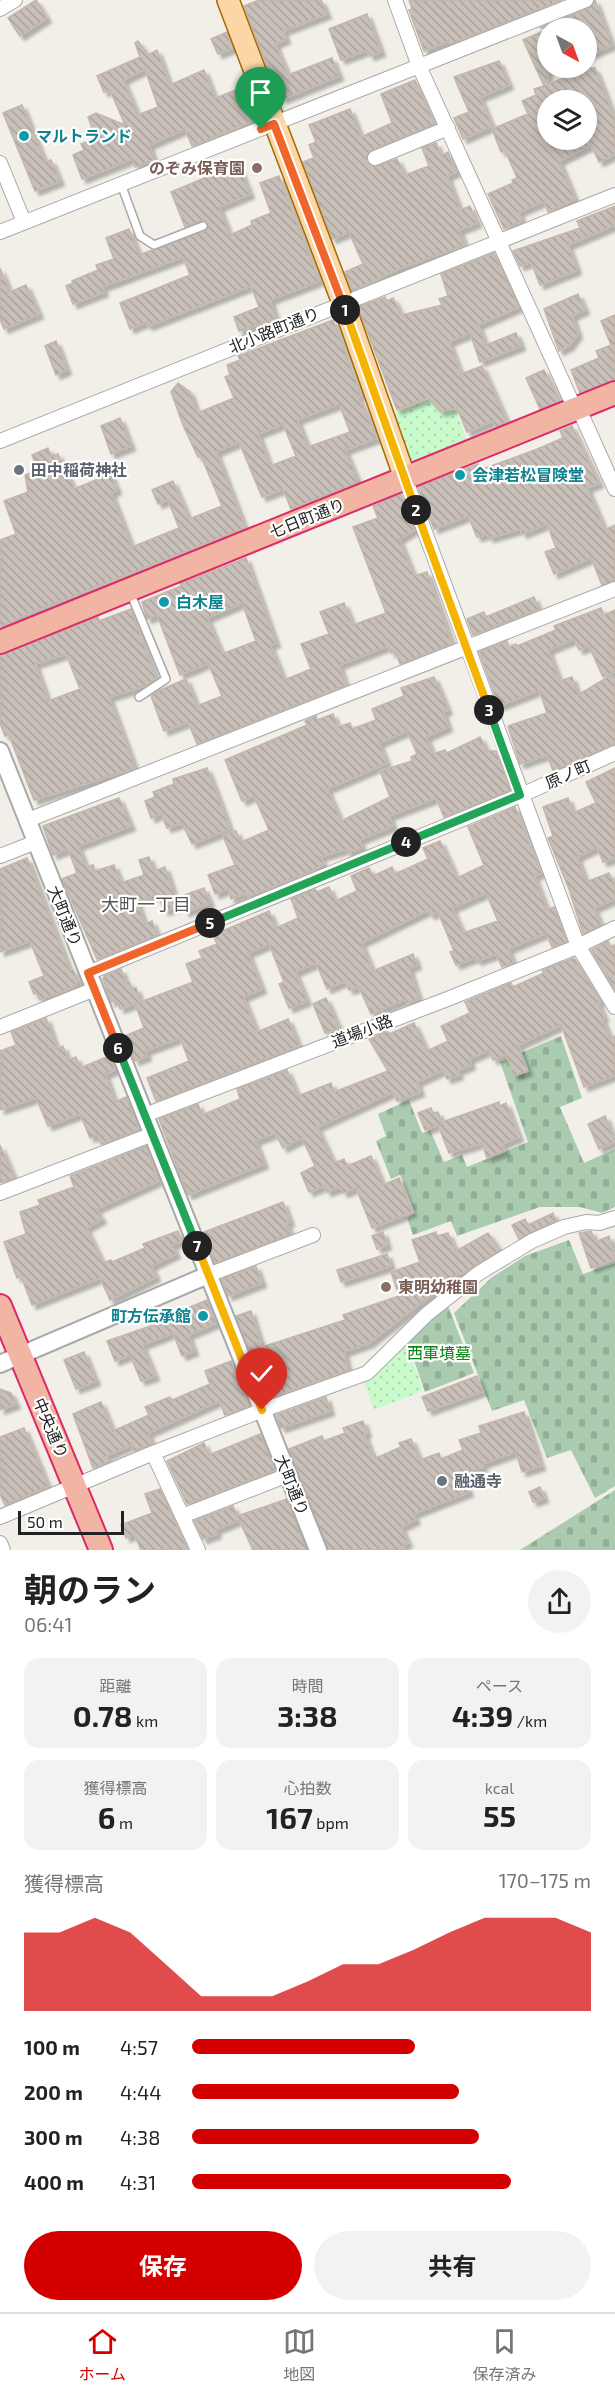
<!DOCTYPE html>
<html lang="ja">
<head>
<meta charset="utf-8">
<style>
  body { margin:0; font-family:"Exo 2","Noto Sans JP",sans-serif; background:#f2f2f2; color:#222; height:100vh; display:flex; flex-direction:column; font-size:22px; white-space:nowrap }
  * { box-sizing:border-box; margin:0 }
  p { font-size:20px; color:#767676 }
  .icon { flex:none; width:33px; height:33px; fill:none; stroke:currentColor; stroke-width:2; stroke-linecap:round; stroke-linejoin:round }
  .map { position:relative; height:1550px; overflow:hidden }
  .side { display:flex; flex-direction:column; background:#fff; flex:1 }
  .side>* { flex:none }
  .needle { width:39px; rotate:139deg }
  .tools { position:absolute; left:537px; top:18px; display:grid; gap:12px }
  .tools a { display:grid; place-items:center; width:60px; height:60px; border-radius:50%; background:#fff; box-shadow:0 3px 9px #0003; font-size:30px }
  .scale { position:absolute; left:18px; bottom:15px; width:106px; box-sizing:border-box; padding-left:6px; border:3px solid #222; border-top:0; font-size:16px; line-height:21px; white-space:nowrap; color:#222; -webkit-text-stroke:4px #fff; paint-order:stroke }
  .pin { position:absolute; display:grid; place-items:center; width:51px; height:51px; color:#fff; margin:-62px -26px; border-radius:50% 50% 50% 0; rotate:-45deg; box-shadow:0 0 6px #0007 }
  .pin .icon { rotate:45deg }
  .km { position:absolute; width:30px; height:30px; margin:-15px; border-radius:50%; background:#222; color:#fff; font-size:16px; line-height:30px; text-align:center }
  .round { display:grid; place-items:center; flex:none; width:63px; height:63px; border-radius:32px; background:#f2f2f2 }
  .overview { display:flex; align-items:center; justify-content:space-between; height:102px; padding:0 24px }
  h1 { font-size:33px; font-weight:700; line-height:45px }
  .figures { display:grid; grid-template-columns:repeat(3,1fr); gap:9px; height:102px; padding:6px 24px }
  .figures div { display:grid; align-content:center; border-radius:15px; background:#f2f2f2; text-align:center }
  .figures b { font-size:30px; font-weight:700 }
  .figures small { font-size:16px; font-weight:400 }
  .figures p { font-size:16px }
  .chart { height:168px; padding:12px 24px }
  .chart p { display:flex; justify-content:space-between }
  .chart svg { width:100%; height:108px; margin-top:6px; fill:#d40000; opacity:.7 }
  .cta { display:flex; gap:12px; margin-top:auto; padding:12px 24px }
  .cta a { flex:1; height:69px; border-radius:36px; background:#d40000; color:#fff; font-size:24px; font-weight:700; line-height:69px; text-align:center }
  .cta a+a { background:#f2f2f2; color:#222 }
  ul { padding:0 24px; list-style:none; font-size:20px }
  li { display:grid; grid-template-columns:96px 72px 1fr; align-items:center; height:45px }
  li i { height:15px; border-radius:8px; background:#d40000 }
  .menu { display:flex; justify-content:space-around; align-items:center; height:84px; border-top:2px solid #e0e0e0; background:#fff; font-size:16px; color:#767676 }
  .menu a { display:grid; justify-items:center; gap:3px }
  .menu .current { color:#d40000 }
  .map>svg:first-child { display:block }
  .cemetery { fill:url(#cemetery-stones) }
  .park { fill:url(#park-dots) }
  .building { fill:url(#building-back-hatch); stroke:#c4b6ab; stroke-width:1.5; fill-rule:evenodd; filter:url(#shadow) }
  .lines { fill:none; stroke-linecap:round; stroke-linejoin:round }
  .service-casing { stroke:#a9a9a9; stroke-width:10 }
  .minor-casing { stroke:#a9a9a9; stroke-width:16 }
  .tertiary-casing { stroke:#a9a9a9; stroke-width:20 }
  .primary-casing { stroke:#a06b00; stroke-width:24 }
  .trunk-casing { stroke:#dc2a67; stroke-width:26 }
  .service { stroke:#fff; stroke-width:7 }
  .minor { stroke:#fff; stroke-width:14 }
  .tertiary { stroke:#fff; stroke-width:16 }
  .primary { stroke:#fcd6a4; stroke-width:21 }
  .trunk { stroke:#f2b4a3; stroke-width:22 }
  .split-1-casing { stroke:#fff; stroke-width:12 }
  .split-2-casing { stroke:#fff; stroke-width:12 }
  .split-3-casing { stroke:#fff; stroke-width:12 }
  .split-4-casing { stroke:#fff; stroke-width:12 }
  .split-5-casing { stroke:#fff; stroke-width:12 }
  .split-6-casing { stroke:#fff; stroke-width:12 }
  .split-7-casing { stroke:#fff; stroke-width:12 }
  .split-8-casing { stroke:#fff; stroke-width:12 }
  .split-1 { stroke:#f0652b; stroke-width:8 }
  .split-2 { stroke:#f5b400; stroke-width:8 }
  .split-3 { stroke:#f5b400; stroke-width:8 }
  .split-4 { stroke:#22a559; stroke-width:8 }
  .split-5 { stroke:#22a559; stroke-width:8 }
  .split-6 { stroke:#f0652b; stroke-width:8 }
  .split-7 { stroke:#22a559; stroke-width:8 }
  .split-8 { stroke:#f5b400; stroke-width:8 }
  .culture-dot { fill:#0f9aa8; stroke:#fff; stroke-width:2 }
  .education-dot { fill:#8d6e63; stroke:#fff; stroke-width:2 }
  .worship-dot { fill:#6b7280; stroke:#fff; stroke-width:2 }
  .labels { text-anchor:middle; stroke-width:4.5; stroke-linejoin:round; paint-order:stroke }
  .culture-label { font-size:16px; font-weight:bold; fill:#0d838f; stroke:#fff; text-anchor:start }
  .education-label { font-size:16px; font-weight:bold; fill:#785e54; stroke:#fff; text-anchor:end }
  .street-label { font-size:16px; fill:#222; stroke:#fff }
  .worship-label { font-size:16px; font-weight:bold; fill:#5b616d; stroke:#fff; text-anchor:start }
  .park-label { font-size:16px; fill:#0c8416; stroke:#fff }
  .neighbourhood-label { font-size:18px; fill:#555; stroke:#fff }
</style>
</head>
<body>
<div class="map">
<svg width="615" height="1550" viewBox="0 0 615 1550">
  <defs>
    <pattern id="cemetery-stones" width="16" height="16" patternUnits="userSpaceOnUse" patternTransform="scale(1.5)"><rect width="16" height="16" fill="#aacbaf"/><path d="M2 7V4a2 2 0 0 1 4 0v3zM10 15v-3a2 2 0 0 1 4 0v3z" fill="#92ae96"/></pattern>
    <pattern id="park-dots" width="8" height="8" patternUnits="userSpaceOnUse" patternTransform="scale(1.5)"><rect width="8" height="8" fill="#c8facc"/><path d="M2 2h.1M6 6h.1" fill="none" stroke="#acd6af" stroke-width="1.8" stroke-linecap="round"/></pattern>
    <pattern id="building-back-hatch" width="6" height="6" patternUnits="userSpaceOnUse" patternTransform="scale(1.5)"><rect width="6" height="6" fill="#c7bfb8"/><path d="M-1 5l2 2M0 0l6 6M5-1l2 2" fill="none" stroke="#aba49e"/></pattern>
    <filter id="shadow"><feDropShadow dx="4.5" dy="4.5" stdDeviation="1.5" flood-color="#0004"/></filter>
  </defs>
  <rect width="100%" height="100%" fill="#f2efe9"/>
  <!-- cemetery -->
  <path class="cemetery" d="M561,1036L582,1098L560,1107L584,1163L615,1149V1207L602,1213L580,1207H540L457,1236L451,1221L413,1235L407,1218L415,1213L400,1175L391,1179L376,1141L386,1136L378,1114L409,1100L422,1133L430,1130L444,1162L462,1155L467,1167L528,1142L500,1062Z
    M569,1240L583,1274L615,1263V1486L595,1498L571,1450L547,1458L524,1400L492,1411L454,1313L491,1278L525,1256Z
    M448,1306L474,1373L425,1392L406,1337L430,1317Z
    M615,1490V1550H520Z"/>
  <!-- park -->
  <path class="park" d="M448,392L468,442L411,463L393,414Z
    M405,1338L423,1391L374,1410L364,1381Z"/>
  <!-- building -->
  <path class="building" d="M36,0L47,18L20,36L8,18Z
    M259,0H321L327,14L283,31L286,39L275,44L288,75L332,58L339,76L283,99L274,76L271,77L244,6Z
    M409,0H562L451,44L449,41L424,51L409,10L412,9Z
    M595,0L612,45L586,56V28H540L589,8Z
    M367,14L381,52L370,56L367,50L341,60L329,29Z
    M548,29V84L582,71L580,68H595L615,119V154L599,162L591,145L559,161L575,199L548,212L544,201L519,212L522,221L504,229L488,194L513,183L512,180L517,178L505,150L501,152L492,129L528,114L522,101L536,95L534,89L544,86L523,40ZM548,100H586V140H548Z
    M227,32L233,48L218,54L211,39Z
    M138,41L148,55L157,50L170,85L204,70L215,98L247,86L259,118L192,146L185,129L149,145L154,160L135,167L132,159L82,179L73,155L84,150L81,144L92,140L88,129L92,128L88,117L96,113L125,125L110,90L104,92L97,76L140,57L135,43ZM145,69L158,107L138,115L123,80Z
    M499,61L509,85L480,97L492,126L463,139L454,118L469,112L454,77Z
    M415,80L435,124L372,150L366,156L367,162L374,167L397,159L405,175L429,166L422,148L436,143L441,156L448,152L456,172L447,176L460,210L470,206L477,223L459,230L465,245L400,268L352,291L345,272L363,264L349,232L332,239L303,162L314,158L309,145L316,142L309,125L350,109L361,137L392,123L381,94Z
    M22,105L45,162L51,160L60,181L35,191L3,113Z
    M238,164L250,194L219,207L230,235L252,225L251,221L271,213L260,183L279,176L319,281L270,300L276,318L239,331L234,317L259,307L251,286L148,326L146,322L130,329L120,303L190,275L183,257L102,287L104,292L73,304L66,286L73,283L72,281L98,270L96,265L114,259L106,238L129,229L139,255L207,230L208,225L203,220L185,227L171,192Z
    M615,206V225L568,245L577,270L540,285L531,262L520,266L513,251L580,228L577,221Z
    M494,253L519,307L478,325L486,345L516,333L521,346L480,362L470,333L449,342L461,374L482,366L507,422L496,427L493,421L467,432L457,408L441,412L428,398L397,410L358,307L385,297L387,301L393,298L402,315L442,305L439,299L448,296L441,274Z
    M0,268L10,292L26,285L39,314L4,329L0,319Z
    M578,294L585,310L572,316L578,334L569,346L559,351L544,309Z
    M615,315V380L580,393L571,370L599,358L596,351L611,345L601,321Z
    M333,320L357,384L361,395L358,396L377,438L345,450L357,479L354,484L291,509L283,489L262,497L239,442L216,452L245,528L15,619L16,621L0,627V540L16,534L4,501L28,492L25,475L38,470L32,455L48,448L51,456L58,454L74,489L98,479L95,472L108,467L117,490L111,493L132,547L179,528L168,500L158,504L152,490L173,481L189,519L222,506L201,456L198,457L183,425L171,392L178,383L190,392L197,413L234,398L225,377L230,375L227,365L240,360L238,356ZM339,404L350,432L308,447L297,420ZM283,424L296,456L270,466L258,434Z
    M56,341L67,370L56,375L45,346Z
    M544,370L560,401L540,409L526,378Z
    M120,418L131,446L111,454L101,426Z
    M572,426L599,483L587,488L605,530L615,525V580L602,585L591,558L554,574L545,552L556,548L547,524L522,534L521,529L489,538L488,534L477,537L468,516L434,529L418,487L478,464L480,470L535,450L563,438L560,431Z
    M401,494L414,530L399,539L414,576L427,572L452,644L400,664L395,651L391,653L388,646L339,665L346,685L197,744L188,722L164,731L151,696L160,690L186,679L197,706L222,696L208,663L180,675L157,615L147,619L142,602L181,586L180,584L246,558L276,643L270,645L284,680L311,669L301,644L329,634L320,612L344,603L353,625L386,613L353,527L378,518L373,506ZM242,603L256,641L222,654L207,618Z
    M534,597L539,609L473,635L467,619L484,612L486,617Z
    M601,608L604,615L615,610V671L603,677L589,646L579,650L574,639L548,650L560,681L572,677L578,695L611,675L615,683V744L553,771L547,755L520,764L508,726L547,713L539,690L499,706L479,652L507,641L509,647L516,644L517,646L556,630L554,626Z
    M131,609L156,679L147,685L109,697L135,768L34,800L9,735L5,736L0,723V655L98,617L99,621ZM66,654L80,689L48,701L35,664Z
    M434,677L448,710L443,712L448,727L426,737L433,754L445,750L447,753L480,737L487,751H496L511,790L444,817L436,798L389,816L393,826L359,840L362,847L348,853L346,849L320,857L324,864L309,872L248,896L246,893L231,899L228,889L215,894L208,875L235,865L223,836L236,831L241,842L269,830L254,796L242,801L225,760L307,725L305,721L316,716L317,720L333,714L338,727L350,723L352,729L376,720L372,709L404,696L401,688ZM407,731L417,754L411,757L412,761L380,771L390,797L341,821L327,789L387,763L379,743Z
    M207,768L230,829L192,844L182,823L167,828L161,814L151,818L145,801L155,797L153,792L174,784L173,779Z
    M615,768V858L603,862L597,847L577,857L586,882L609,873L615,886V899L594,908L601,925L583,934L569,889L548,838L553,836L543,807L568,798L573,813L596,803L586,782Z
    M119,798L131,826L78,846L86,867L93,865L95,871L114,865L121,883L144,875L139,860L149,857L154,871L165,867L178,906L164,911L158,894L137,902L145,924L152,921L157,935L97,959L62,879L77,873L68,849L53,855L43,826Z
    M515,807L541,873L534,876L547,910L554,907L567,941L552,947L546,933L508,949L513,962L502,967L496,954L477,961L476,957L456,965L450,952L454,951L438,912L430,915L428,910L361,943L373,971L413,954L417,965L409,968L419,999L407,1003L406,999L371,1014L359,987L349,990L345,981L327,989L316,963L295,972L307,1001L289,1008L279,984L284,982L269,944L248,953L262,989L243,997L257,1032L288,1019L299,1046L156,1101L147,1078L189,1061L180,1038L145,1051L147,1056L135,1061L125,1036L144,1028L135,1004L193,982L186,964L202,958L199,951L217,944L213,935L269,911L276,928L298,918L291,899L315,889L317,892L329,887L335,901L357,891L351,876L369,868L373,876L392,867L395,874L428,859L423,848L440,841L457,878L484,865L468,827ZM486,893L498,921L463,933L452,908Z
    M27,858L70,971L73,970L78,981L74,987L40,1000L37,993L34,994L29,982L44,976L30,941L0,952V869Z
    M204,888L210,903L185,912L179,897Z
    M608,941L611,947L615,945V990L591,950Z
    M574,958L601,1001L598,1003L604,1017L602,1018L610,1038L615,1036V1075L584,1087L561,1025L518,1045L528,1071L514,1076L506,1055L493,1060L489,1050L469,1059L471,1065L457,1071L459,1075L447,1079L443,1070L417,1082L420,1092L397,1101L393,1092L317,1127L334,1163L344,1159L347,1166L371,1156L383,1185L399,1178L412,1212L372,1228L356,1188L343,1193L341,1187L327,1192L324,1186L309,1192L301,1173L315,1166L302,1138L283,1148L275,1133L255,1141L264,1164L188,1195L159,1119L198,1104L202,1115L240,1099L237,1089L287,1070L298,1096L331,1083L334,1092L388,1071L369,1039L388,1031L389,1034L414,1023L427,1051L448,1041L441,1026L470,1013L465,1002L511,983L513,987L544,973L542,970Z
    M121,969L126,983L129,982L132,989L136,988L141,1001L120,1009L117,1000L111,1002L103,979L104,976Z
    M326,998L339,1028L325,1033L313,1004Z
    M46,1018L57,1049L63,1046L68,1060L76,1057L80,1068L109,1056L115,1070L105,1074L115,1102L126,1097L139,1130L101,1144L97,1135L90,1138L80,1114L48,1126L36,1098L0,1110V1051L16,1045L11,1032Z
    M499,1102L500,1106L506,1103L519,1137L502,1144L505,1151L487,1158L482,1143L449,1153L438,1125L425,1130L418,1113L431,1108L433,1113L438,1112L442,1122Z
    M605,1116L615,1141L599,1149L588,1124Z
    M0,1145L14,1178L0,1183Z
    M146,1146L158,1181L96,1209L102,1219L86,1228L103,1263L111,1260L112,1262L145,1248L143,1244L178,1231L182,1241L172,1245L176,1254L151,1266L156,1277L110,1300L100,1278L32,1305L21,1276L17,1278L4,1242L26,1234L20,1212L40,1205L38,1200L74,1187L70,1176Z
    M283,1202L290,1222L286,1223L291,1234L215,1263L204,1232Z
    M553,1213L556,1221L519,1239L512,1225L525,1219L528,1225Z
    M591,1231L595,1242L609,1236L615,1259L591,1268L579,1233Z
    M383,1232L387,1245L377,1249L372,1236Z
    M436,1232L437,1236L448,1233L456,1251L488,1233L500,1250L467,1271L433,1283L436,1291L369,1343L344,1352L348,1370L269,1398L236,1316L251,1311L262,1347L345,1320L343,1315L399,1296L391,1272L420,1262L412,1240Z
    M387,1254L391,1266L341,1282L337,1270Z
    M256,1266L262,1283L228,1296L222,1279Z
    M207,1300L216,1323L188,1335L194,1351L182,1356L173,1333L142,1345L155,1376L141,1381L130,1355L115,1361L107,1341L165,1321L163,1318Z
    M84,1352L96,1381L76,1389L64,1360Z
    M231,1361L249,1406L225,1415L219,1401L148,1433L152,1444L134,1451L131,1445L106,1456L108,1462L93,1468L73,1414L101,1402L113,1431L149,1415L145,1407L170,1397L172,1400L210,1384L205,1371Z
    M477,1376L483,1391L428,1411L422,1397Z
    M0,1389L11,1393L16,1404L0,1410Z
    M326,1397L330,1411L281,1428L276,1415Z
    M524,1412L541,1466L522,1472L516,1452L482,1464L483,1467L462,1474L469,1492L413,1514L416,1520L401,1527L408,1543L403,1545L405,1550H328L289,1449L322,1436L324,1441L345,1433L343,1428L363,1421L367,1433L364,1434L372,1455L375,1454L376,1458L401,1447L399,1443L411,1439L420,1460L439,1453L441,1459L463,1450L459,1440L481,1433L479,1426Z
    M24,1428L48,1486L5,1505L0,1494V1437Z
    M260,1434L275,1470L187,1504L167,1461L204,1443L209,1455Z
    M540,1487L544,1498L533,1502L529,1492Z
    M160,1489L174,1520L188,1550H141L134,1534L126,1538L121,1525L152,1513L145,1494Z
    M287,1499L307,1550H253L239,1520L215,1530L217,1534L203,1539L194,1521L233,1506L237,1516Z"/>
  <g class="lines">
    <defs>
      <path id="service" d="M121,184L140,236L154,245L203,226
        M130,592L166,679L139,697"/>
      <path id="minor" d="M395,0L419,66L570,398L583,418L615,489
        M0,9L15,0
        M375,158L448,128
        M0,163L24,222
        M0,232L586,0
        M0,441L615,195
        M405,478L578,946L615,1007
        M28,820L615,589
        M0,856L36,842
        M88,973L526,793L615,753
        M0,1027L95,989
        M145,1115L450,998L574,948L615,928
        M0,1193L153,1134
        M208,1275L313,1235
        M153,1453L263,1410L367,1373L427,1314L479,1273L532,1241L564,1227L586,1222L599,1223L615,1218
        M182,1516L288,1475
        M0,1517L153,1453L198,1550
        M0,1543L3,1550"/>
      <path id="tertiary" d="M0,751L318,1550
        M0,1364L208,1275"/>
      <path id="primary" d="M228,0L348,316L405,478"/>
      <path id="trunk" d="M0,642L615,393
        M0,1306L101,1550"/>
    </defs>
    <!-- service casing -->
    <use href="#service" class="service-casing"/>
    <!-- minor casing -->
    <use href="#minor" class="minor-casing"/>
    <!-- tertiary casing -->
    <use href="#tertiary" class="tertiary-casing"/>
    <!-- primary casing -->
    <use href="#primary" class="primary-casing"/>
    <!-- trunk casing -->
    <use href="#trunk" class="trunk-casing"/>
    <!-- service -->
    <use href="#service" class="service"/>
    <!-- minor -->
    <use href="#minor" class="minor"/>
    <!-- tertiary -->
    <use href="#tertiary" class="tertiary"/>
    <!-- primary -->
    <use href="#primary" class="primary"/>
    <!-- trunk -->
    <use href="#trunk" class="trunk"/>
  </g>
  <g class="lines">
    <defs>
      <path id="split-1" d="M261,129L274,124L345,310"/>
      <path id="split-2" d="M345,310L416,510"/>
      <path id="split-3" d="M416,510L489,710"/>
      <path id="split-4" d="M406,842L520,795L489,710"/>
      <path id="split-5" d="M210,923L406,842"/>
      <path id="split-6" d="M118,1048L88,973L210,923"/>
      <path id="split-7" d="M118,1048L197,1246"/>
      <path id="split-8" d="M197,1246L262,1410"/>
    </defs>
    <!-- split-1 casing -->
    <use href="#split-1" class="split-1-casing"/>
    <!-- split-2 casing -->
    <use href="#split-2" class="split-2-casing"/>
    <!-- split-3 casing -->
    <use href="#split-3" class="split-3-casing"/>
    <!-- split-4 casing -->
    <use href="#split-4" class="split-4-casing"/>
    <!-- split-5 casing -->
    <use href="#split-5" class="split-5-casing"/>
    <!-- split-6 casing -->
    <use href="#split-6" class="split-6-casing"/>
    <!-- split-7 casing -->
    <use href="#split-7" class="split-7-casing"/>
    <!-- split-8 casing -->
    <use href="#split-8" class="split-8-casing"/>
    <!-- split-1 -->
    <use href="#split-1" class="split-1"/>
    <!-- split-2 -->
    <use href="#split-2" class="split-2"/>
    <!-- split-3 -->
    <use href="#split-3" class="split-3"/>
    <!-- split-4 -->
    <use href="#split-4" class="split-4"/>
    <!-- split-5 -->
    <use href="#split-5" class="split-5"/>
    <!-- split-6 -->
    <use href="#split-6" class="split-6"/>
    <!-- split-7 -->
    <use href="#split-7" class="split-7"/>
    <!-- split-8 -->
    <use href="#split-8" class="split-8"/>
  </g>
  <!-- markers -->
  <g class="culture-dot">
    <circle cx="24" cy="136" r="6"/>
    <circle cx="460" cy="475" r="6"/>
    <circle cx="164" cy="602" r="6"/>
    <circle cx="203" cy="1316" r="6"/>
  </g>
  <g class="education-dot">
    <circle cx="257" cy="168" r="6"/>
    <circle cx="386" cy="1287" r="6"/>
  </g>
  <g class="worship-dot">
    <circle cx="19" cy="470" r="6"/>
    <circle cx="442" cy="1481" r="6"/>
  </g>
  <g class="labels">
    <!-- culture labels -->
    <g class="culture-label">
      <text x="36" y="142">マルトランド</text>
      <text x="472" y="481">会津若松冒険堂</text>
      <text x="176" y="608">白木屋</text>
      <text x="191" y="1322" text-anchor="end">町方伝承館</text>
    </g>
    <!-- education labels -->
    <g class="education-label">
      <text x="245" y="174">のぞみ保育園</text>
      <text x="398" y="1293" text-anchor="start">東明幼稚園</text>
    </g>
    <!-- street labels -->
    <g class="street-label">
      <text transform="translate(274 330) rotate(-22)" y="6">北小路町通り</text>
      <text transform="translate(307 518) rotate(-22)" y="6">七日町通り</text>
      <text transform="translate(568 774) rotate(-24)" y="6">原ノ町</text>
      <text transform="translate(65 916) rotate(68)" y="6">大町通り</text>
      <text transform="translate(362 1031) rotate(-21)" y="6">道場小路</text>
      <text transform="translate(51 1428) rotate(67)" y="6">中央通り</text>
      <text transform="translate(292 1485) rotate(68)" y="6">大町通り</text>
    </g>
    <!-- worship labels -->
    <g class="worship-label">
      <text x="31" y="476">田中稲荷神社</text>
      <text x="454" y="1487">融通寺</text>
    </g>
    <!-- park labels -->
    <g class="park-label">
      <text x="439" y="1359">西軍墳墓</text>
    </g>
    <!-- neighbourhood labels -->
    <g class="neighbourhood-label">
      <text x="146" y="911">大町一丁目</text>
    </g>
  </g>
</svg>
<div class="tools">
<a><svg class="needle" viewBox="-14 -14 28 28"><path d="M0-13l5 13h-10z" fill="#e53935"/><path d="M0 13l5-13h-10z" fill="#767676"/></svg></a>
<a><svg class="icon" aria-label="layers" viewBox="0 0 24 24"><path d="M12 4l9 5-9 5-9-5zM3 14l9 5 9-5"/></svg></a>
</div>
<div class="scale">50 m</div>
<div class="pin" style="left:261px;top:129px;background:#1e9e55"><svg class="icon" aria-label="arrive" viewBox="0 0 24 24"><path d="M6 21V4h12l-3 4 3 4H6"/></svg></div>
<div class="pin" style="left:262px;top:1410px;background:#d93025"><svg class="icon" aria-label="check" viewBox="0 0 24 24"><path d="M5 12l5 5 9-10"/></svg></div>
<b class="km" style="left:345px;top:310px">1</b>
<b class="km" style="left:416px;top:510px">2</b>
<b class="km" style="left:489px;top:710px">3</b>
<b class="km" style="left:406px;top:842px">4</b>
<b class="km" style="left:210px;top:923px">5</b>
<b class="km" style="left:118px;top:1048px">6</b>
<b class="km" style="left:197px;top:1246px">7</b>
</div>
<section class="side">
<div class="overview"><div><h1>朝のラン</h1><p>06:41</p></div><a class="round"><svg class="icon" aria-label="share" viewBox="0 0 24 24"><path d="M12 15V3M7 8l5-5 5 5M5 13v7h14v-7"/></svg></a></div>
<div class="figures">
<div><p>距離</p><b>0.78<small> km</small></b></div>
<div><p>時間</p><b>3:38</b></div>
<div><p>ペース</p><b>4:39<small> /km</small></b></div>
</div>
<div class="figures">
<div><p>獲得標高</p><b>6<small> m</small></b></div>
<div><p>心拍数</p><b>167<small> bpm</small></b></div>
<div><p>kcal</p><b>55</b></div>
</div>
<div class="chart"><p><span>獲得標高</span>170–175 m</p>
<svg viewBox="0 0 160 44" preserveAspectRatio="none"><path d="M0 44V12L10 12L20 6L30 12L40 25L50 38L60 38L70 38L80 32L90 25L100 25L110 19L120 12L130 6L140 6L150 6L160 12V44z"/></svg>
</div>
<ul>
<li><b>100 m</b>4:57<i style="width:56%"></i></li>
<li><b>200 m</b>4:44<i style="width:67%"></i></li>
<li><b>300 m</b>4:38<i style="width:72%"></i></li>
<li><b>400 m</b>4:31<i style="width:80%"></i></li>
</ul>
<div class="cta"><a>保存</a><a>共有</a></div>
</section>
<nav class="menu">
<a class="current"><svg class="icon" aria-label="home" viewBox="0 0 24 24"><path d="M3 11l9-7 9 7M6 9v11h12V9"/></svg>ホーム</a>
<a><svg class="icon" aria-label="map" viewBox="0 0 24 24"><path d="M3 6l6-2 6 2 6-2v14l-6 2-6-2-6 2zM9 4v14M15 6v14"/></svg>地図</a>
<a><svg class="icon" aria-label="saved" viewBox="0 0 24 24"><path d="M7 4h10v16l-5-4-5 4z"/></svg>保存済み</a>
</nav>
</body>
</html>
